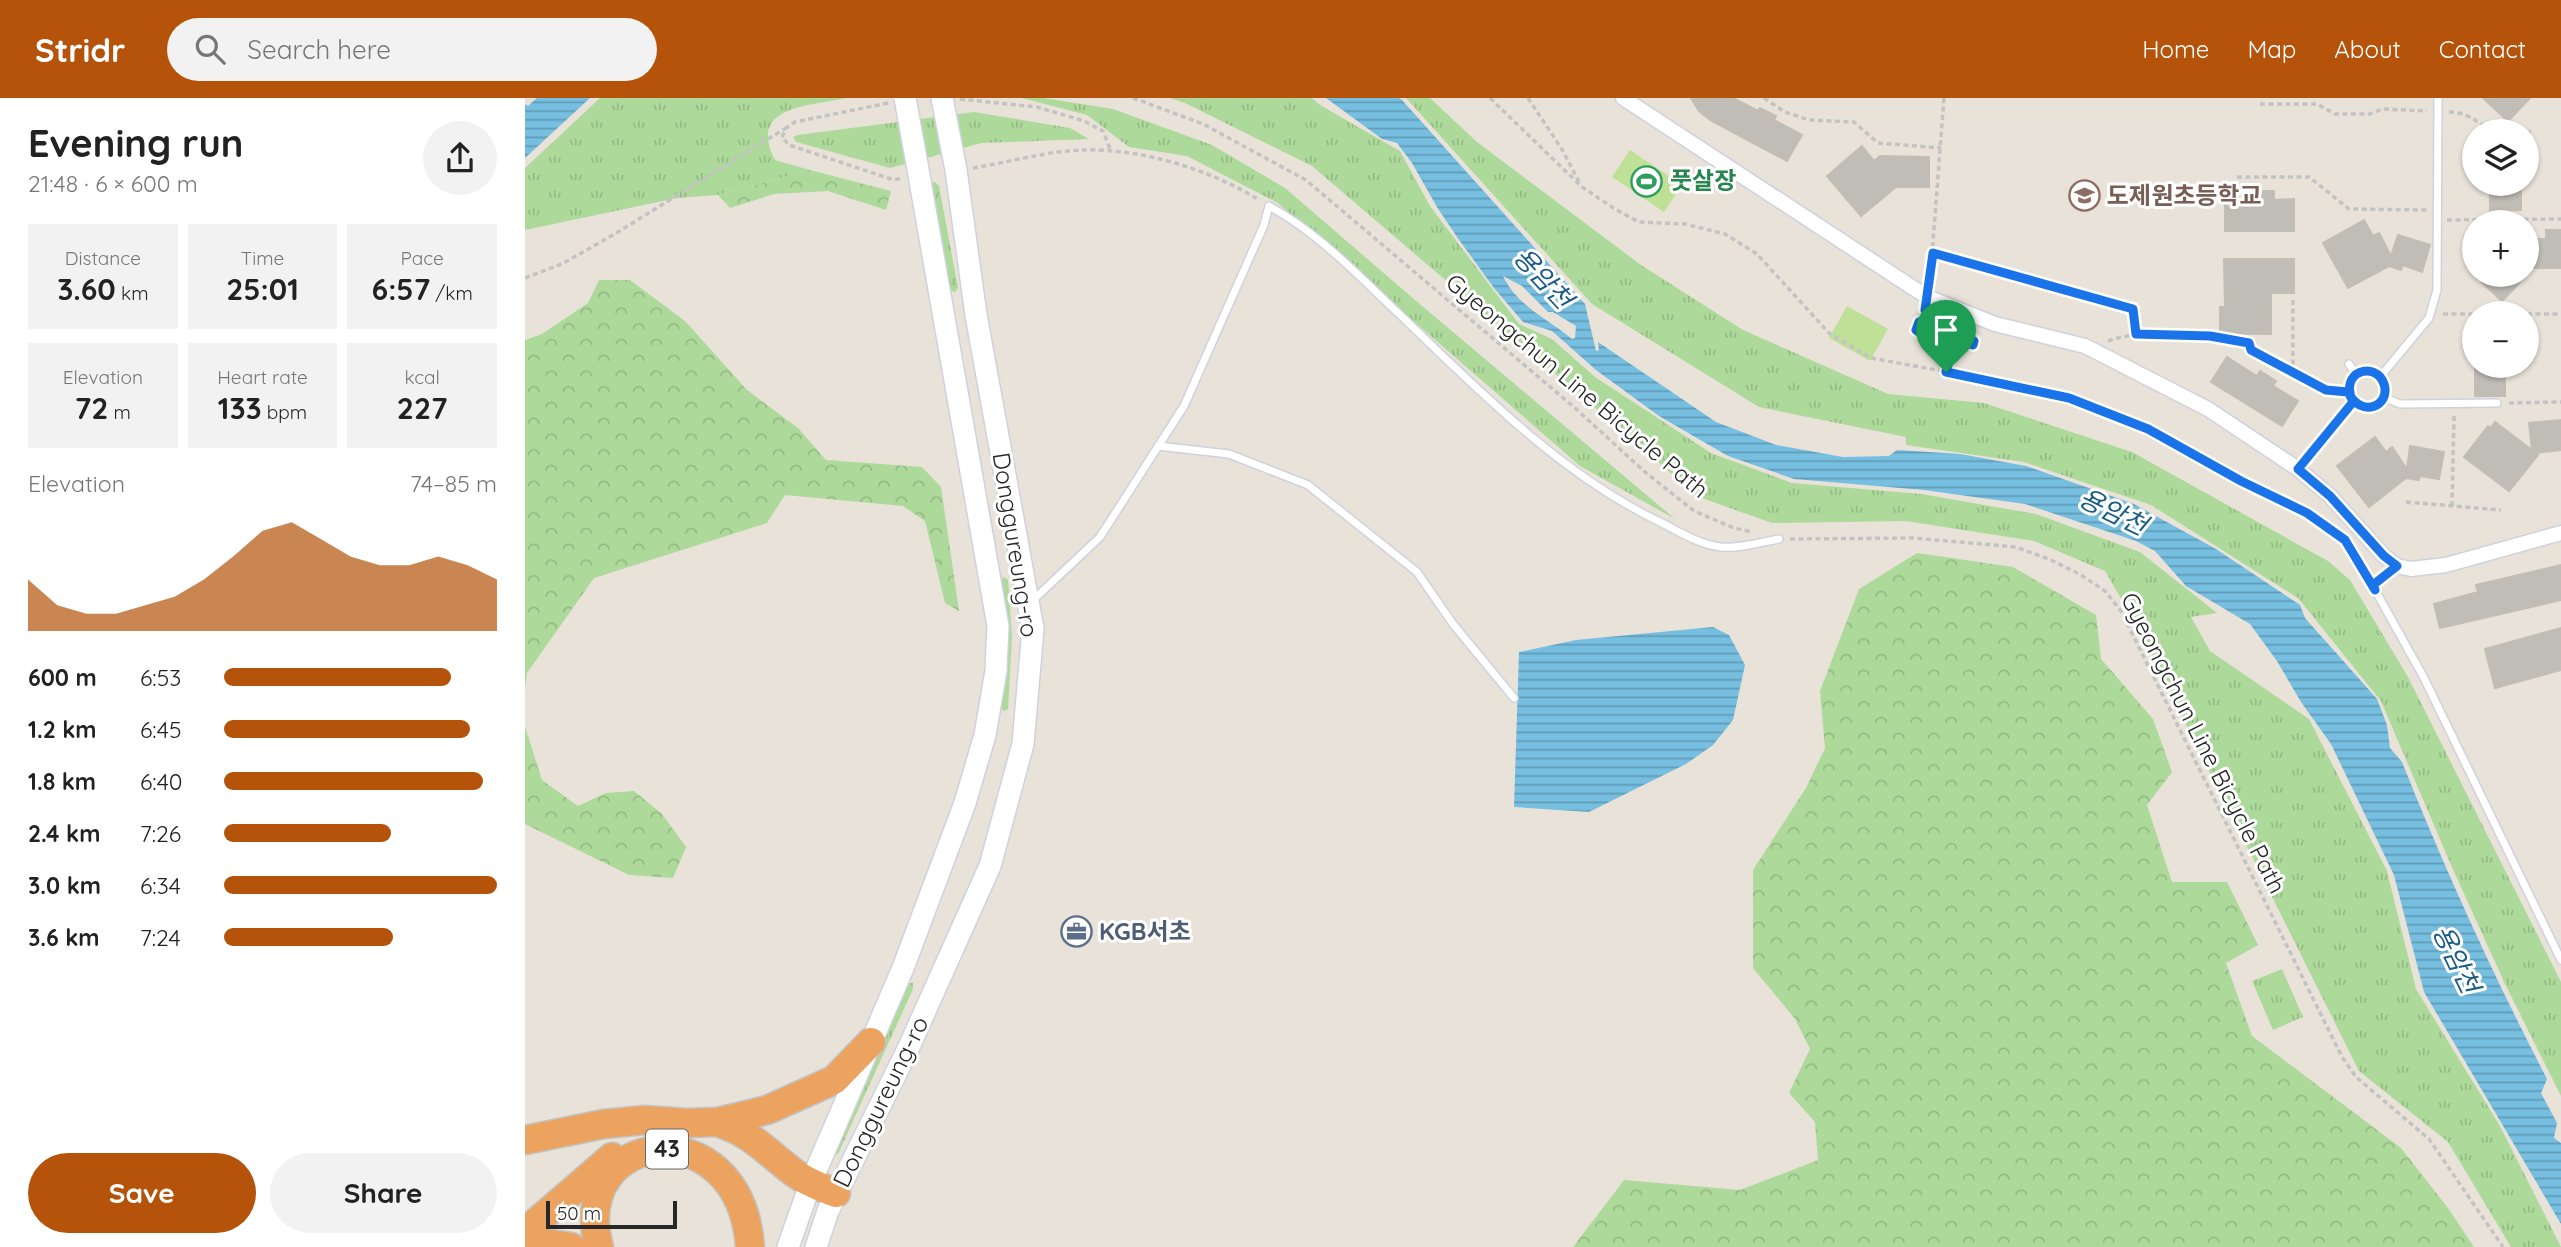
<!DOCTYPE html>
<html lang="en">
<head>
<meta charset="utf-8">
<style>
  body { margin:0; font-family:Quicksand,"Noto Sans KR",sans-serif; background:#f2f2f2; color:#222; height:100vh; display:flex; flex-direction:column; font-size:26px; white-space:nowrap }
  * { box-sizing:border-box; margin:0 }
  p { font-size:23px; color:#767676 }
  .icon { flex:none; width:38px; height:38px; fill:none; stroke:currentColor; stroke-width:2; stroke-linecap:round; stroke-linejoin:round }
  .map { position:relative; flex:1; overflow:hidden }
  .side { display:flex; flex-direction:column; background:#fff; width:525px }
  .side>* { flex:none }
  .buttons { position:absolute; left:1937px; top:21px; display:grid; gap:14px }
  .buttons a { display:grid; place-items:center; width:77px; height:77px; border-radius:50%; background:#fff; box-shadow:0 2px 5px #0004; font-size:35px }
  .scale { position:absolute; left:21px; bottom:18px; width:131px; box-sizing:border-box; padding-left:7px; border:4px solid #272727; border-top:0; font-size:19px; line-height:24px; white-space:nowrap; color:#272727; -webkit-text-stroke:5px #fff; paint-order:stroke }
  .pin { position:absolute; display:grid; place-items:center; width:60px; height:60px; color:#fff; margin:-72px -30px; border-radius:50% 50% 50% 0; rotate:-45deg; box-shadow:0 0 7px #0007 }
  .pin .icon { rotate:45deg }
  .round { display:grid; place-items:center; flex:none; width:74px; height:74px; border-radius:37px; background:#f2f2f2 }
  .overview { display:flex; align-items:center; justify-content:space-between; height:119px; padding:0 28px }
  h1 { font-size:38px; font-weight:800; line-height:52px }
  .stats { display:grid; grid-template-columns:repeat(3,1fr); gap:10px; height:119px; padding:7px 28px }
  .stats div { display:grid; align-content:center; border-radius:0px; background:#f2f2f2; text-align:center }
  .stats b { font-size:30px; font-weight:800 }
  .stats small { font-size:19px; font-weight:400 }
  .stats p { font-size:19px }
  .chart { height:196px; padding:14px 28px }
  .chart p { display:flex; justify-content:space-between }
  .chart svg { width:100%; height:126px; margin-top:7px; fill:#b45309; opacity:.7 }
  .action { display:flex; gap:14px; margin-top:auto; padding:14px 28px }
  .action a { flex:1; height:80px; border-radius:42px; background:#b45309; color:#fff; font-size:28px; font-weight:800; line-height:80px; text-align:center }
  .action a+a { background:#f2f2f2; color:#222 }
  ul { padding:0 28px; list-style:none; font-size:23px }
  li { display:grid; grid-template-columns:112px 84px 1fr; align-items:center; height:52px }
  li i { height:18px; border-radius:9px; background:#b45309 }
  header { display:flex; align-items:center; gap:42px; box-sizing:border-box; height:98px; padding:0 35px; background:#b45309; color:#fff }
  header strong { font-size:33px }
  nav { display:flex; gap:38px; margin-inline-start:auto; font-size:24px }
  .search { width:490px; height:63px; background:#f2f2f2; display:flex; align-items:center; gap:18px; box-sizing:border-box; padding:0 24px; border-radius:38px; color:#767676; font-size:26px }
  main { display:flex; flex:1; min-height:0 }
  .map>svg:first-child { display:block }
  .grass { fill:url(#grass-tufts) }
  .forest { fill:url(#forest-crowns) }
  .pitch { fill:#bee097 }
  .water { fill:url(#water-rules); fill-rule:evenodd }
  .building { fill:#c0bcb6; stroke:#c3beb3; stroke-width:2 }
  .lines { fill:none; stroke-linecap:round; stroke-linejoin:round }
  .lane-casing { stroke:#cfd1de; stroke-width:10 }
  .street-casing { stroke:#cfd1de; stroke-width:17 }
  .secondary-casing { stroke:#cfd1de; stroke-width:24 }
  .highway-casing { stroke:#c3c3c3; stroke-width:31 }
  .path { stroke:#c3c3c3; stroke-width:3.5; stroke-dasharray:5 3.5; stroke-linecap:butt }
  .lane { stroke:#fff; stroke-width:7 }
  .street { stroke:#fff; stroke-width:14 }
  .secondary { stroke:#fff; stroke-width:21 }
  .highway { stroke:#eda360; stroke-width:28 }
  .secondary-bridge-casing { stroke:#cfd1de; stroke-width:24; stroke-linecap:butt }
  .secondary-bridge { stroke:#fff; stroke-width:21 }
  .route-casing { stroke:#fff; stroke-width:14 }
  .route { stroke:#1a73e8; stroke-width:9 }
  .labels { text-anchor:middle; stroke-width:6; stroke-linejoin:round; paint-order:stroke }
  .shield { fill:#fff; stroke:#686868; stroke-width:2 }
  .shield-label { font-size:23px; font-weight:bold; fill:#272727 }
  .leisure-label { font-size:24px; font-weight:bold; fill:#27864d; stroke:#fff; text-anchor:start }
  .education-label { font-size:24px; font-weight:bold; fill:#785e54; stroke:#fff; text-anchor:start }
  .street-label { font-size:24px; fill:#272727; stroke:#fff }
  .service-label { font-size:24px; font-weight:bold; fill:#4e5e75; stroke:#fff; text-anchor:start }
  .water-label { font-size:26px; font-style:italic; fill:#1a5c87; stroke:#fff }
</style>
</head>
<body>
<header>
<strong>Stridr</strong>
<div class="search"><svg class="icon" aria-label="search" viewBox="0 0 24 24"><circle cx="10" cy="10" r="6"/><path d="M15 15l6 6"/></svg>Search here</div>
<nav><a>Home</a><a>Map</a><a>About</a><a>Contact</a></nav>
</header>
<main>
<section class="side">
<div class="overview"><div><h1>Evening run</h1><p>21:48 · 6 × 600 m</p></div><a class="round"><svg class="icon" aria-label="share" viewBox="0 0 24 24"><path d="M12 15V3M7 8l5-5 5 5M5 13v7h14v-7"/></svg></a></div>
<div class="stats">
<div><p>Distance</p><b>3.60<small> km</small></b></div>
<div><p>Time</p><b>25:01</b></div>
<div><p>Pace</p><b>6:57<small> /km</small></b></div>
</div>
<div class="stats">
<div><p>Elevation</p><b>72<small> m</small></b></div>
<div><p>Heart rate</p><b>133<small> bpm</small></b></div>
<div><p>kcal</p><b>227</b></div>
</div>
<div class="chart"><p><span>Elevation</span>74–85 m</p>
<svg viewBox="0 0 160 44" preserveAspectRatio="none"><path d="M0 44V26L10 35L20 38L30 38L40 35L50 32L60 26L70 18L80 9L90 6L100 12L110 18L120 21L130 21L140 18L150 21L160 26V44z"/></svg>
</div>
<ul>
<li><b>600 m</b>6:53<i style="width:83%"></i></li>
<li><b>1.2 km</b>6:45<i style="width:90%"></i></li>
<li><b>1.8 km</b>6:40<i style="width:95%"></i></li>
<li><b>2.4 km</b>7:26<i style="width:61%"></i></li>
<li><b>3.0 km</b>6:34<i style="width:100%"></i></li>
<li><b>3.6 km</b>7:24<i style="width:62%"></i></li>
</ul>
<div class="action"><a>Save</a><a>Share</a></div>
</section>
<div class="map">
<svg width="2036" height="1149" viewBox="0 0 2036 1149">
  <defs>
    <pattern id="grass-tufts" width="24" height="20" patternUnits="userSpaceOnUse" patternTransform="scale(1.75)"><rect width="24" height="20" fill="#adda9a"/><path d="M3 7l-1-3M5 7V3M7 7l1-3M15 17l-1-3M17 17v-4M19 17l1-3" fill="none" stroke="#95bb85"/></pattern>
    <pattern id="forest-crowns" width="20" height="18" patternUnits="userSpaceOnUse" patternTransform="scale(1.75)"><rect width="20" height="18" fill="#adda9a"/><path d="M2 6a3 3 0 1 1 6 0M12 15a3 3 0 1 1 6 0" fill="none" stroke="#95bb85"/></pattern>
    <pattern id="water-rules" width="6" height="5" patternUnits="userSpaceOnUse" patternTransform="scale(1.75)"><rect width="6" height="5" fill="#76bfe1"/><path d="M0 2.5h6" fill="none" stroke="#619bb6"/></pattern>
  </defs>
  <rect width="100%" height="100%" fill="#e8e2d9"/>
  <!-- grass -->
  <path class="grass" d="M75,0H322C284,8 222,8 250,62L285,72L193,97L152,100L0,132V70Z
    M497,0H519L588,11L687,47L760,90L890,202L1150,421L1055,368L753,105L662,58L604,49L562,17Z
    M645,0H787L795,7L875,53L905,108L994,226L1027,241L1070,279L1186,355L1267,385L1396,396L1511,416L1615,454L1692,515L1666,519L1685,553L1784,621L1862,773L1891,891L1975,1028L2036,1149H1986L1923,1044L1834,973L1612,528L1580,473L1509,443L1381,423L1247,425L1174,399L787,68L660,5Z
    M881,0H905L952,44L1116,167L1218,232L1363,296L1459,305L1607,354L1803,463L1825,482L1883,579L2036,884V998L1980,886L1926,767L1856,603L1773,500L1626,407L1499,364L1381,347V339L1234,309L1067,206Z
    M449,14L545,30L564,41L456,45L365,70L271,44L268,39L273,37Z
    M410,84L414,88L433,190L430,194L425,192L405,89L406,85Z
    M479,479L483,482L487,538L483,611L479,613L475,610V483Z
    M1757,871L1778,919L1748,932L1727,883Z
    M382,885H388V891L313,1056H308Z"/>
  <!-- forest -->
  <path class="forest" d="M285,72L366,93L361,112L303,93L249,96L205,110L193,97Z
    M74,182H105L160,223L222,292L273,330L301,362L397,369L416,389L434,513L420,505L400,423L378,408L260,397L242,425L69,480L2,575L0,592V242L17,236L63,205Z
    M1392,455L1488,469L1571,517L1576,561L1628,621L1647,674L1622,707L1647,784H1702L1733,847L1701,865L1727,938L1876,1050L1923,1110L1949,1149H1048L1099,1082L1215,1092L1293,1062L1290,1024L1264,995L1285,951L1270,921L1228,870V772L1281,690L1300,650L1295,593L1334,491Z
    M0,629L17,682L53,708L81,695L109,693L137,716L161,749L148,780L104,777L0,726Z"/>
  <!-- pitch -->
  <path class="pitch" d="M1105,52L1157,87L1139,114L1087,79Z
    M1322,208L1363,231L1345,263L1304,240Z"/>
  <!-- water -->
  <path class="water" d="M12,0H65L0,60V6L3,8Z
    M801,0H874L877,2L1060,206L1071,253L1074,252L1073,244L1191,324L1251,347L1318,359L1364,358L1372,352L1435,356L1501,368L1609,406L1691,451L1775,507L1780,520L1852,601L1862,627L1865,650L1877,664C1920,772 1968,877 2022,981L2016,995L2032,1025L2029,1040L2036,1045V1126L1899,894L1869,777L1806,646L1776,604L1752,563L1725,526L1661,488L1630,453L1611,443L1500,406L1399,392L1269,381L1203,358L1134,318L1071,272L1027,233L998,224L969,190L932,139L912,109L887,65L872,45L857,41ZM978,178L997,188L1023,214H1028L1051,228L1050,240L1047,241C1022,220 993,209 978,178Z
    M1188,529L1204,537L1220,567L1208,622L1188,647L1161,666L1064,714L989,709L994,554L1051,542Z"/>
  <!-- building -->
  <path class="building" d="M1166,0H1208L1233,13L1235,10L1251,18L1249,22L1277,37L1262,63L1185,22L1174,13Z
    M1958,0H2005L1983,23Z
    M1337,48L1349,63L1355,58L1404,59V89H1371L1336,118L1302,78Z
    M1965,86H1996V112L1965,113Z
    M1730,93H1749V102L1769,101V133H1700V102H1730Z
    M1839,122L1848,138L1854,135L1866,158L1873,137L1905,147L1897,174L1878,167L1876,172L1864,168L1823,190L1798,145Z
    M2021,132H2036V170H2002V141H2021Z
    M1699,161H1769V195H1746V236H1695V209H1700Z
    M1949,177H2002L1977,203Z
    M1702,259L1732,278L1735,273L1751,283L1748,288L1773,303L1757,328L1686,284Z
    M1950,268H1980V298H1950Z
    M2036,322V352L2010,355L2013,357L1984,393L1939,359L1963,328L1966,330L1970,324L2007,352L2004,325Z
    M1850,339L1861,354L1867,349L1882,371L1885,348L1919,354L1914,381L1895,378L1894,382L1881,380L1844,409L1812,368Z
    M2036,467V502L1915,530L1909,506L1953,494L1951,487Z
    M2036,530V572L1970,590L1960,551Z"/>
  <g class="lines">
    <defs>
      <path id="lane" d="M1824,266L1831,276
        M1824 291a18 18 0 1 1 36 0a18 18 0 1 1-36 0Z
        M1855,279L1904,220L1912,192L1913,0
        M1858,299L1875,306L1972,305
        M633,348L704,356L783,387L892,474L928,526L989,600
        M1773,371L1828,304
        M1872,468L1848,487L1850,492L1898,578L2036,862
        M506,504L575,439L659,308L739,127L744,108C793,135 831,175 871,213C952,290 1035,377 1137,425C1155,434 1175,447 1196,449C1214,451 1236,444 1254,441"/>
      <path id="street" d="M1098,0L1402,199L1470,226L1560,248L1683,311L1773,371L1805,398L1859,458L1872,468L1886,471L1921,467L2036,435"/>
      <path id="secondary" d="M263,1149L286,1084L378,870L440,705L460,637L471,573L473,528L394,77
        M291,1149L303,1113L383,951L465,768L498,646L508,531L451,217L431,72L417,0"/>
      <path id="highway" d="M192,1024C229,1036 241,1054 271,1076C283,1085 298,1090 311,1095
        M0,1042L79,1026L120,1022L162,1025L192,1024L242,1012L309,982L346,944
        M0,1134L87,1059
        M0,1142L46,1149
        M74,1149C42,1031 215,1008 225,1149"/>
    </defs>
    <!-- lane casing -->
    <use href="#lane" class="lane-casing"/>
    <!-- street casing -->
    <use href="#street" class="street-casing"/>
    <!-- secondary casing -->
    <use href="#secondary" class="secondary-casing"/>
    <!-- highway casing -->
    <use href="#highway" class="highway-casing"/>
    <!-- path -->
    <path class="path" d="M608,0L678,26L781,82L1050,310L1120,374L1169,413L1209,430L1227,434
      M965,0L1057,89L1090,111L1114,124L1160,126L1200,136L1232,156L1304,235L1346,260L1439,277L1544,300L1623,331L1716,383L1782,415L1820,441L1842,478
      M1003,0L1038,53L1054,84
      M1239,0L1260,14L1284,22L1329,24L1353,45L1416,50
      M435,1L512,9L559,23L578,33L586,53
      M363,5L270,24L261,30L257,39L264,47L369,82L376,80
      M1735,6H1792L1810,16H1845L1857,11L1902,13
      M1924,14C1949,14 1957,33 1976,33
      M2002,34H2006
      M448,70C485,64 522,53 559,52C615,50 687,72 734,102
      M1712,79H1784L1824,111L1902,112
      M1922,122L2036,121
      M1409,156L1608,211L1611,236
      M0,180L37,166L88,137L261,30
      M1405,183L1419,0
      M1768,202V274
      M1918,216H1950
      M2002,216H2036
      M1420,224L1449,243L1448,247L1394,224L1391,232L1426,256L1421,273
      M1583,243C1628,228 1678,237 1724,245L1726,252L1801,292L1821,294
      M1984,305L2036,304
      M1881,404L1976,412
      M1927,408L1929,318
      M1265,441L1388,440L1491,449L1526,462L1556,477L1580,493L1596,513L1817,959L1831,979L1904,1041L1978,1149"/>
    <!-- lane -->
    <use href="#lane" class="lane"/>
    <!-- street -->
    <use href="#street" class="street"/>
    <!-- secondary -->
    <use href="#secondary" class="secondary"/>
    <!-- highway -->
    <use href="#highway" class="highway"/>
    <defs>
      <path id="secondary-bridge" d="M380,0L394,77"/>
    </defs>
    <!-- secondary-bridge casing -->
    <use href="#secondary-bridge" class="secondary-bridge-casing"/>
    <!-- secondary-bridge -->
    <use href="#secondary-bridge" class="secondary-bridge"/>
  </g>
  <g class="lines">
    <defs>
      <path id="route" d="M1421,274L1544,300L1623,331L1716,383L1782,415L1820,442L1850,492L1848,487L1872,468L1859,458L1805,398L1773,371L1828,304C1813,273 1851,262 1859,286C1866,308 1836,321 1823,294L1801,292L1726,252L1724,245L1685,238L1611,236L1608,211L1408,155L1400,212L1449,243L1448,247L1394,224L1391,232L1426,256L1421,274"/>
    </defs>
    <!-- route casing -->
    <use href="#route" class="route-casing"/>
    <!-- route -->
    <use href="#route" class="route"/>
  </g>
  <!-- icons -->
  <defs>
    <symbol id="stadium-ring" viewBox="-11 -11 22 22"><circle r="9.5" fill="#fff" stroke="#2e9e5b" stroke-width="1.5"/><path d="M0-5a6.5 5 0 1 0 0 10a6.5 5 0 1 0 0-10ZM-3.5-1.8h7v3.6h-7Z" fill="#2e9e5b"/></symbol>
    <symbol id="school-ring" viewBox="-11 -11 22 22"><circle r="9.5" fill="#fff" stroke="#8d6e63" stroke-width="1.5"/><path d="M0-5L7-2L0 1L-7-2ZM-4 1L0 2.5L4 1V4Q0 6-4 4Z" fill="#8d6e63"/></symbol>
    <symbol id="office-ring" viewBox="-11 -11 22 22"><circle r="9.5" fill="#fff" stroke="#5c6f8a" stroke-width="1.5"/><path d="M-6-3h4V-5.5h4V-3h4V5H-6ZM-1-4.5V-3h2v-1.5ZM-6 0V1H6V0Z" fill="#5c6f8a"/></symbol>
  </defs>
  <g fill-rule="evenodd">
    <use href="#stadium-ring" x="1104" y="66" width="35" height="35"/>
    <use href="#school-ring" x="1542" y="80" width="35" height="35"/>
    <use href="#office-ring" x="534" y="816" width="35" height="35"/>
  </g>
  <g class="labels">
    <!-- shield labels -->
    <rect class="shield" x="121" y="1031.5" width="42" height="39" rx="5"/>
    <g class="shield-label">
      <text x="142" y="1059">43</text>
    </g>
    <!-- leisure labels -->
    <g class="leisure-label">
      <text x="1145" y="91">풋살장</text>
    </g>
    <!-- education labels -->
    <g class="education-label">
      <text x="1582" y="106">도제원초등학교</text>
    </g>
    <!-- street labels -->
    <g class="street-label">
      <text transform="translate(1052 288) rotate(40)" y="8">Gyeongchun Line Bicycle Path</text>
      <text transform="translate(490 447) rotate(81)" y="8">Donggureung-ro</text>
      <text transform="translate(1678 645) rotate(63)" y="8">Gyeongchun Line Bicycle Path</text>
      <text transform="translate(356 1004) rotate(-64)" y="8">Donggureung-ro</text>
    </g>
    <!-- service labels -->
    <g class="service-label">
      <text x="574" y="842">KGB서초</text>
    </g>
    <!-- water labels -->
    <g class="water-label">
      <text transform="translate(1018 180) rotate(47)" y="9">용암천</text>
      <text transform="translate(1588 414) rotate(26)" y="9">용암천</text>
      <text transform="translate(1931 861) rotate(64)" y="9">용암천</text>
    </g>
  </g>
</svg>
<div class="buttons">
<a><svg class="icon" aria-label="layers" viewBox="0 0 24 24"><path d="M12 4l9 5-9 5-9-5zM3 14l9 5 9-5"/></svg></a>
<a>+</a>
<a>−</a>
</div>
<div class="scale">50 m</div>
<div class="pin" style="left:1421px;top:274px;background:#1e9e55"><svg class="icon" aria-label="arrive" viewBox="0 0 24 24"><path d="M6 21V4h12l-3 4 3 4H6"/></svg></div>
</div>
</main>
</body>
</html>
